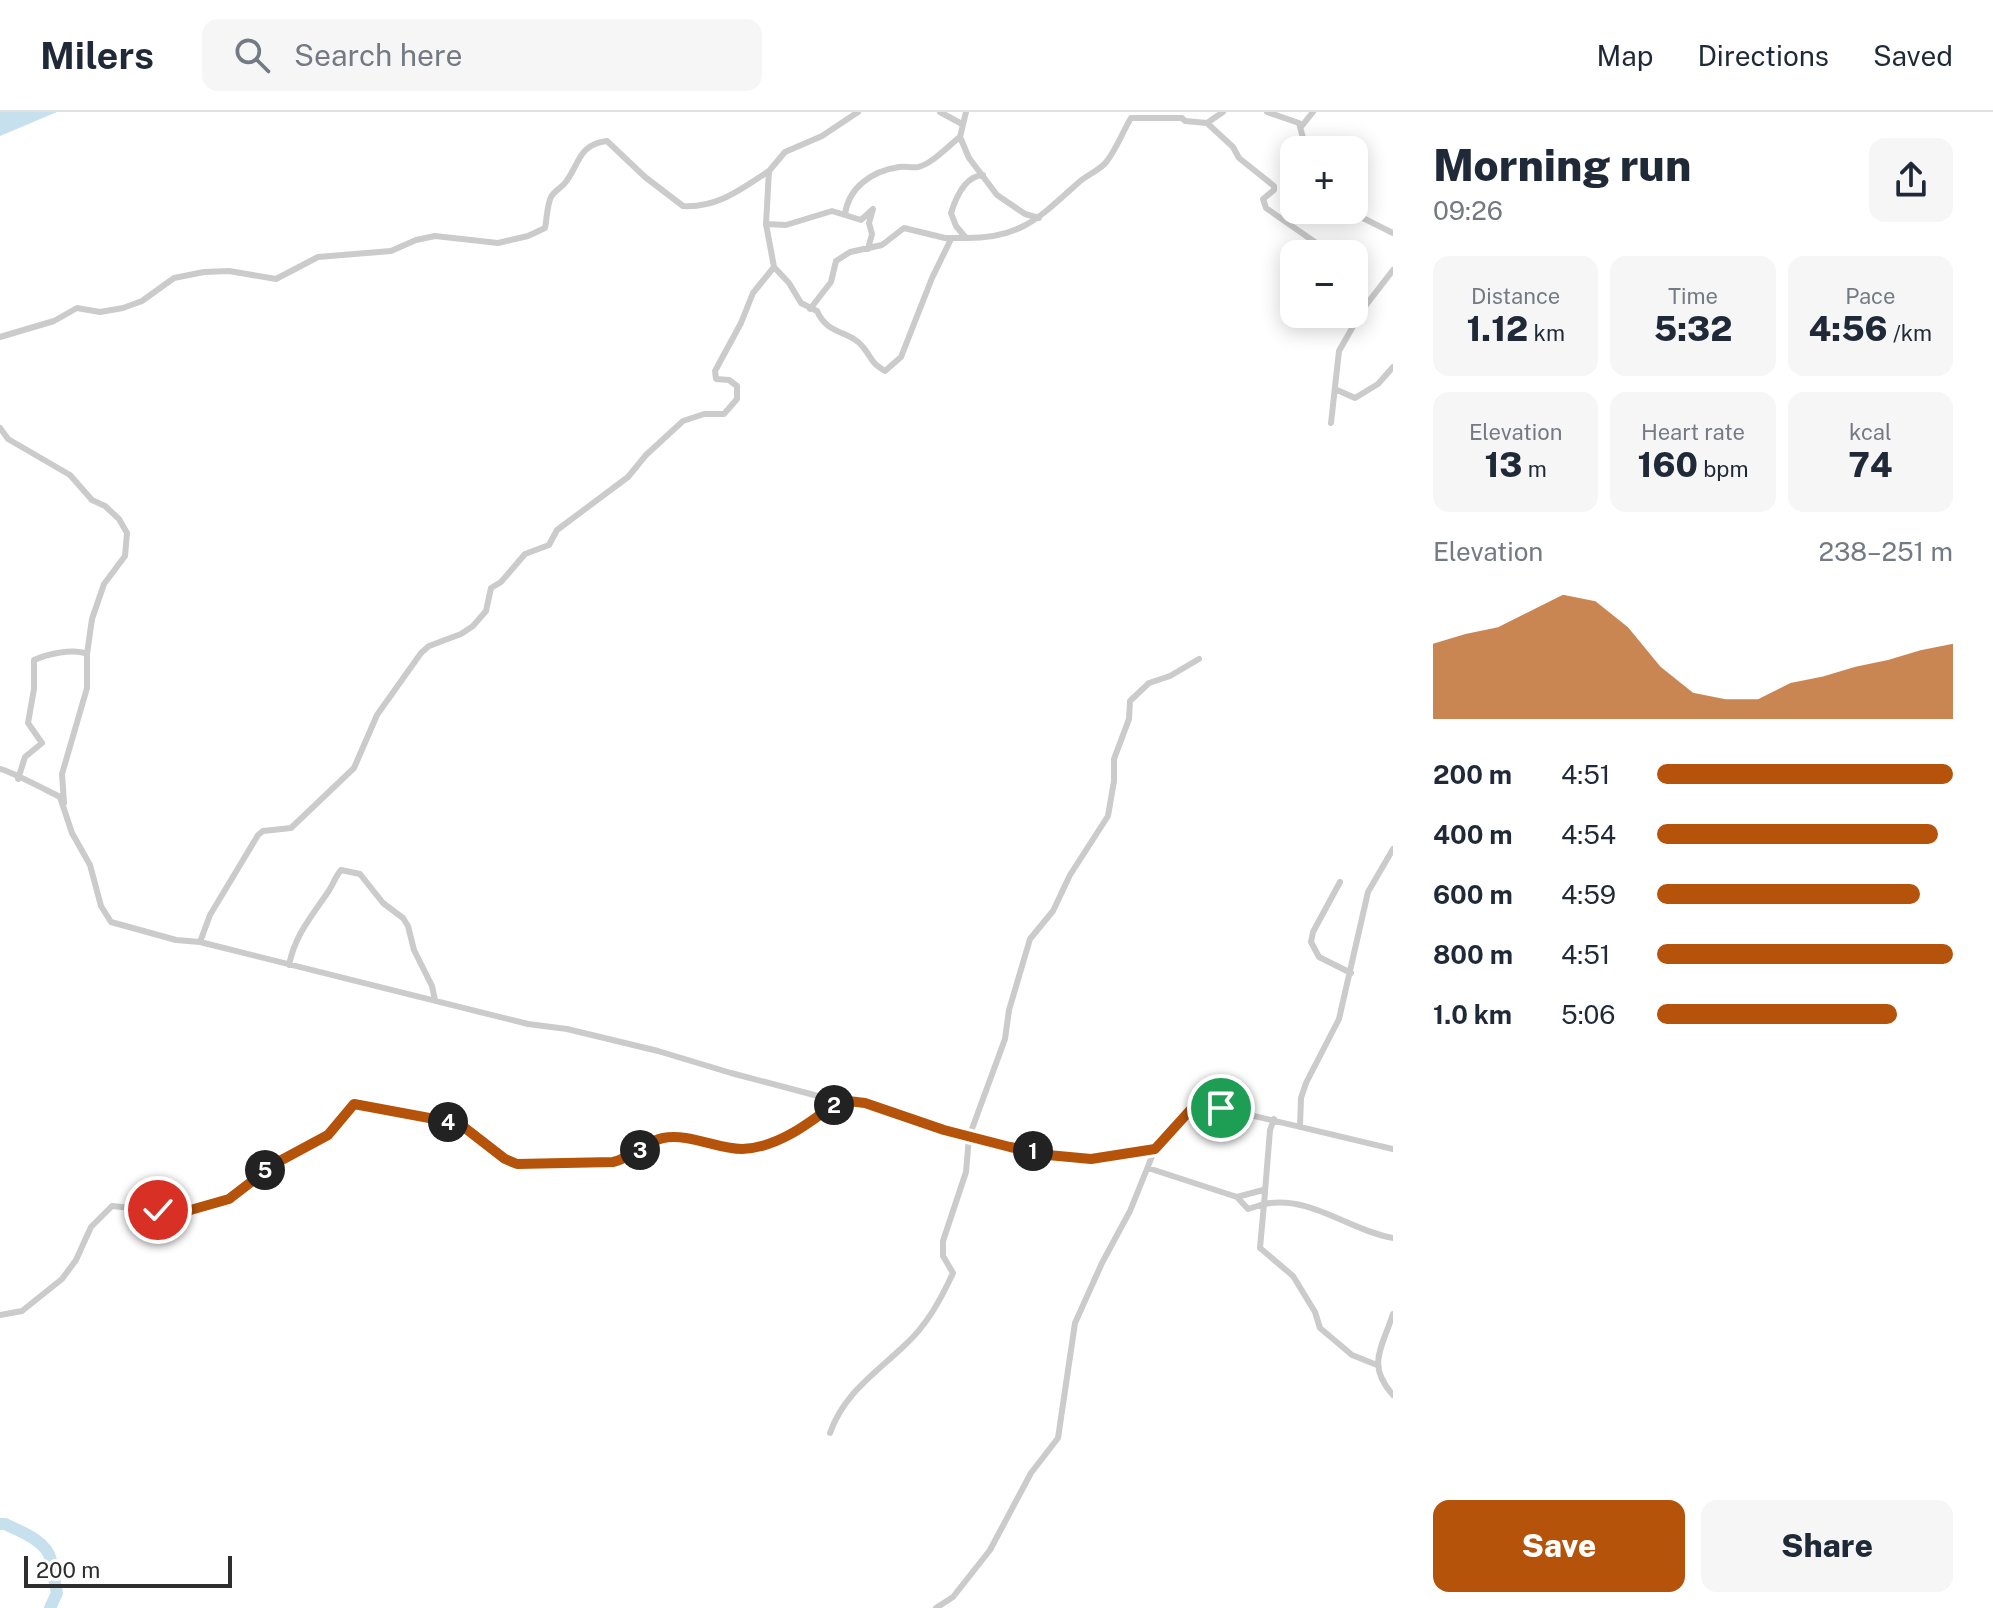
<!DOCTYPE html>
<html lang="en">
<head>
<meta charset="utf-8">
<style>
  body { margin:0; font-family:"Public Sans",sans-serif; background:#f6f6f7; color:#1f2937; height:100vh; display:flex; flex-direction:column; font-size:30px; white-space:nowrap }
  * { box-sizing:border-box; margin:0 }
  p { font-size:26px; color:#747a83 }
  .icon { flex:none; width:44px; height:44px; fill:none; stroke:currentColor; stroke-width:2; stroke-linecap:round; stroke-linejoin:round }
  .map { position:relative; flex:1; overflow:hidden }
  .drawer { display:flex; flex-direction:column; background:#fff; width:600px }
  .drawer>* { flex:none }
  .buttons { position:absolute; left:1280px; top:24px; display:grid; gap:16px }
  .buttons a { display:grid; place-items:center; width:88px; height:88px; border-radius:16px; background:#fff; box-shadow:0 4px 20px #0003; font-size:40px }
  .scale { position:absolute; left:24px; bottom:20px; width:208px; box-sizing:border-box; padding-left:8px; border:4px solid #2e2e2e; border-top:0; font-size:22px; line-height:28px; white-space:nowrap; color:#2e2e2e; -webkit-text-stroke:6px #fff; paint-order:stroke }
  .pin { position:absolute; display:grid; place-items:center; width:68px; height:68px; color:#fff; margin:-34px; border:4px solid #fff; border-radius:50%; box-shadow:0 2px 8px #0007 }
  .km { position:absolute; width:40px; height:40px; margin:-20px; border-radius:50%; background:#222; color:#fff; font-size:22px; line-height:40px; text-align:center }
  .round { display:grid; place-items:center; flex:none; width:84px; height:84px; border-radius:16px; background:#f6f6f7 }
  .headline { display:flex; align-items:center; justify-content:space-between; height:136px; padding:0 40px }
  h1 { font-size:44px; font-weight:800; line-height:60px }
  .metrics { display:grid; grid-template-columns:repeat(3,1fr); gap:12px; height:136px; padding:8px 40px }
  .metrics div { display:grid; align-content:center; border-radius:16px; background:#f6f6f7; text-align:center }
  .metrics b { font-size:34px; font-weight:800 }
  .metrics small { font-size:22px; font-weight:400 }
  .metrics p { font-size:22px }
  .chart { height:224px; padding:16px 40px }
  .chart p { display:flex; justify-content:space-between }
  .chart svg { width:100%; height:144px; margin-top:8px; fill:#b45309; opacity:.7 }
  .primary-button { display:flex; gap:16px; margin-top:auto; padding:16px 40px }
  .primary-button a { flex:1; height:92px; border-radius:16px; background:#b45309; color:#fff; font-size:32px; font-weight:800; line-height:92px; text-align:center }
  .primary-button a+a { background:#f6f6f7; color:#1f2937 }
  ul { padding:0 40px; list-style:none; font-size:26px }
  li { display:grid; grid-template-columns:128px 96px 1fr; align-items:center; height:60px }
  li i { height:20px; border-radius:10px; background:#b45309 }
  header { display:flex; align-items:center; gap:48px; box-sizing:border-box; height:112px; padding:0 40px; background:#fff; border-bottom:2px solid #e0e1e3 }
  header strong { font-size:38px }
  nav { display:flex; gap:44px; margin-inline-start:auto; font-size:28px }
  .search { width:560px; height:72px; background:#f6f6f7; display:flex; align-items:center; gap:20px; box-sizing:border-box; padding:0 28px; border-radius:16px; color:#747a83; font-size:30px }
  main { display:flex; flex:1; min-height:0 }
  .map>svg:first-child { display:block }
  .water { fill:#c6e0ed }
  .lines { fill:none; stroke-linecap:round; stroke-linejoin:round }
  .river { stroke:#c6e0ed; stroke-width:12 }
  .minor { stroke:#cbcbcb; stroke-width:6 }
  .route-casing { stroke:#fff; stroke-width:16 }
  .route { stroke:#b45309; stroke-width:10 }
</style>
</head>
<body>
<header>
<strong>Milers</strong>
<div class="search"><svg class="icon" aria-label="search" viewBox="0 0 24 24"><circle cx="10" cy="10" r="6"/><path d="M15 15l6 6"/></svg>Search here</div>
<nav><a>Map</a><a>Directions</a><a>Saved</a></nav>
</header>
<main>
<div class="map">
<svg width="1393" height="1496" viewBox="0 0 1393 1496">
  <rect width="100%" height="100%" fill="#fff"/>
  <!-- water -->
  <path class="water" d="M0,0H57L0,24Z"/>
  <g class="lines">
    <!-- river -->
    <path class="river" d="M0,1412H5C20,1419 47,1429 51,1448C54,1459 54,1470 57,1481L50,1496"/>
    <!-- minor -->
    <path class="minor" d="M858,0L822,24L785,40L769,59L766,112L786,113L832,99L861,108L873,97L869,111L872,122L868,137
      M940,0L962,12
      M966,0L960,25L969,46L997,83L1025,102L1039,106
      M1267,0L1299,11L1303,26L1313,38
      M1207,11L1233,35L1239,46L1274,74V78L1263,87L1266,96L1332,142
      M1301,15L1313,0
      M983,63C965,64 956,85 951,101L956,114L966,126C1021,126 1039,106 1078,71C1086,63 1101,58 1107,49C1117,36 1123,19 1131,6H1182L1185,9L1207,11L1223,0
      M1347,98L1393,121
      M845,102C849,75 872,59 899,55C905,54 912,56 918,55C932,52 949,33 960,25
      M766,112L774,155L789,171L801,191L817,199C828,224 850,218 863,235C873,247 869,249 885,259L901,245L932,166L951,127
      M810,197L831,170L836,149L850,140L882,133L904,116L945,126H965
      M0,225L54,209L77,196L100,200L123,196L142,189L174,166L204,160L229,159L276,167L318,145L391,139L416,128L435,124L498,131L528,124L545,116C547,106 547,93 551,85C554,79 561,76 565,71C579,54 578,32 607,29L645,65L683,94C718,96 741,77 769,59
      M1337,278L1355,286L1378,272L1393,255
      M1331,311L1339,239L1363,197L1393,158
      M0,316L8,327L70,363L92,388L105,394L119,407L127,421L125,444L104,472L92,507L87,542V576L62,662L64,691
      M0,657C10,659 48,679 60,685L72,721L90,753L101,794L111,810L176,828L200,830L528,912L567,917L658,939L731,961L833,988L865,991L944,1018L1010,1035L1071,1046L1091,1047L1155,1037L1130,1099L1102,1151L1075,1211L1058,1326L1031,1361L990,1438L953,1485L936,1496
      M18,667L25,645L42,631L28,611L34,577V548C48,542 73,536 87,542
      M1340,770L1313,820L1311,830L1319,845L1351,861
      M200,830L210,803L258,723L263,719L291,716L354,656L377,603L421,541L429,534L461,522L473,514L486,499L491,476L501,470L525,442L549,433L557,418L628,365L646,343L683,309L704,302H724L737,287V274L729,268L716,267L715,259L741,211L753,181L774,155
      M289,853C295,823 311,805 328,780C333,773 335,765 341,758L360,762L383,791L403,806L408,814L414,838L432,874L435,888
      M1274,1007L1270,1018L1264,1092C1311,1083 1348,1118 1393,1126
      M1300,1014L1301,986L1306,971L1339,907L1368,780L1393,737
      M1155,1037L1194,994L1208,993L1393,1037
      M1148,1056L1237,1085L1248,1097L1264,1092L1260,1136L1293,1164L1315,1200L1320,1216L1352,1243L1377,1253
      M1237,1085L1263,1078
      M1393,1202C1382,1236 1366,1253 1393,1283
      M0,1203L22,1199L62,1167L76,1148L91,1115L112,1094L180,1101L229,1087L254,1066L294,1039L320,1028L354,992C384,996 441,1002 467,1017C484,1027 498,1047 517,1052C536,1056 602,1054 621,1048C636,1044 647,1029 664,1026C691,1022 719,1038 743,1037C780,1035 811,1009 840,988
      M830,1321C844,1281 876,1261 905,1233C927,1213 941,1187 953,1161L943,1144V1129L966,1060L969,1025L1005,927L1009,898L1030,827L1053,799L1070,763L1108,704L1114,669V647L1129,607L1130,589L1149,571L1170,564L1199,547"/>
  </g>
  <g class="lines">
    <defs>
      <path id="route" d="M158,1098L180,1101L229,1087L276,1051L328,1023L354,992L440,1008L465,1016L505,1047L517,1052L613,1050C632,1046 644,1030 663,1026C689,1021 717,1037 742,1037C779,1036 812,1009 840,988L865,991L944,1018L1010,1035L1048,1043L1091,1047L1155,1037L1194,994L1221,996"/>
    </defs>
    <!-- route casing -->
    <use href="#route" class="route-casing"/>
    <!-- route -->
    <use href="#route" class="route"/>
  </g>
</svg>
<div class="buttons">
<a>+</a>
<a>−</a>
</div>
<div class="scale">200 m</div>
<div class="pin" style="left:1221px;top:996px;background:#1e9e55"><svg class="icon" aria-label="arrive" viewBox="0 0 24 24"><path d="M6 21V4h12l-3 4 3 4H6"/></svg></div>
<div class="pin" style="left:158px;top:1098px;background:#d93025"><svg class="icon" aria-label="check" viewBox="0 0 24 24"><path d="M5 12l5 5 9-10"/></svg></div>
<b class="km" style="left:1033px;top:1039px">1</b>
<b class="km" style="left:834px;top:993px">2</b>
<b class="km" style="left:640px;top:1038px">3</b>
<b class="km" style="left:448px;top:1010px">4</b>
<b class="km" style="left:265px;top:1058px">5</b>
</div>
<section class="drawer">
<div class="headline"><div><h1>Morning run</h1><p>09:26</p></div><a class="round"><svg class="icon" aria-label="share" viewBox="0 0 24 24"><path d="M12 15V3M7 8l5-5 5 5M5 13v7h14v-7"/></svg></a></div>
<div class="metrics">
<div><p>Distance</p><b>1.12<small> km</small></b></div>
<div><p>Time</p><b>5:32</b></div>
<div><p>Pace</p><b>4:56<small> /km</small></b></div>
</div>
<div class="metrics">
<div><p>Elevation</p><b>13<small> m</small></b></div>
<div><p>Heart rate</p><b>160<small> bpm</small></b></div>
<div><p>kcal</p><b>74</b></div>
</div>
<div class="chart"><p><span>Elevation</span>238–251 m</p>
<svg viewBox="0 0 160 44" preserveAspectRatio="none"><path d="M0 44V21L10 18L20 16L30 11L40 6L50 8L60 16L70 28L80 36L90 38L100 38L110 33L120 31L130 28L140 26L150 23L160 21V44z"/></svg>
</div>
<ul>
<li><b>200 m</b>4:51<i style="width:100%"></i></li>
<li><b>400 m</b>4:54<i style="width:95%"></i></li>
<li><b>600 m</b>4:59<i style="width:89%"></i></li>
<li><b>800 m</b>4:51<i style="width:100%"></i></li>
<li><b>1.0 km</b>5:06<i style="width:81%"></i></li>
</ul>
<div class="primary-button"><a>Save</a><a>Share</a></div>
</section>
</main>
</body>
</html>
